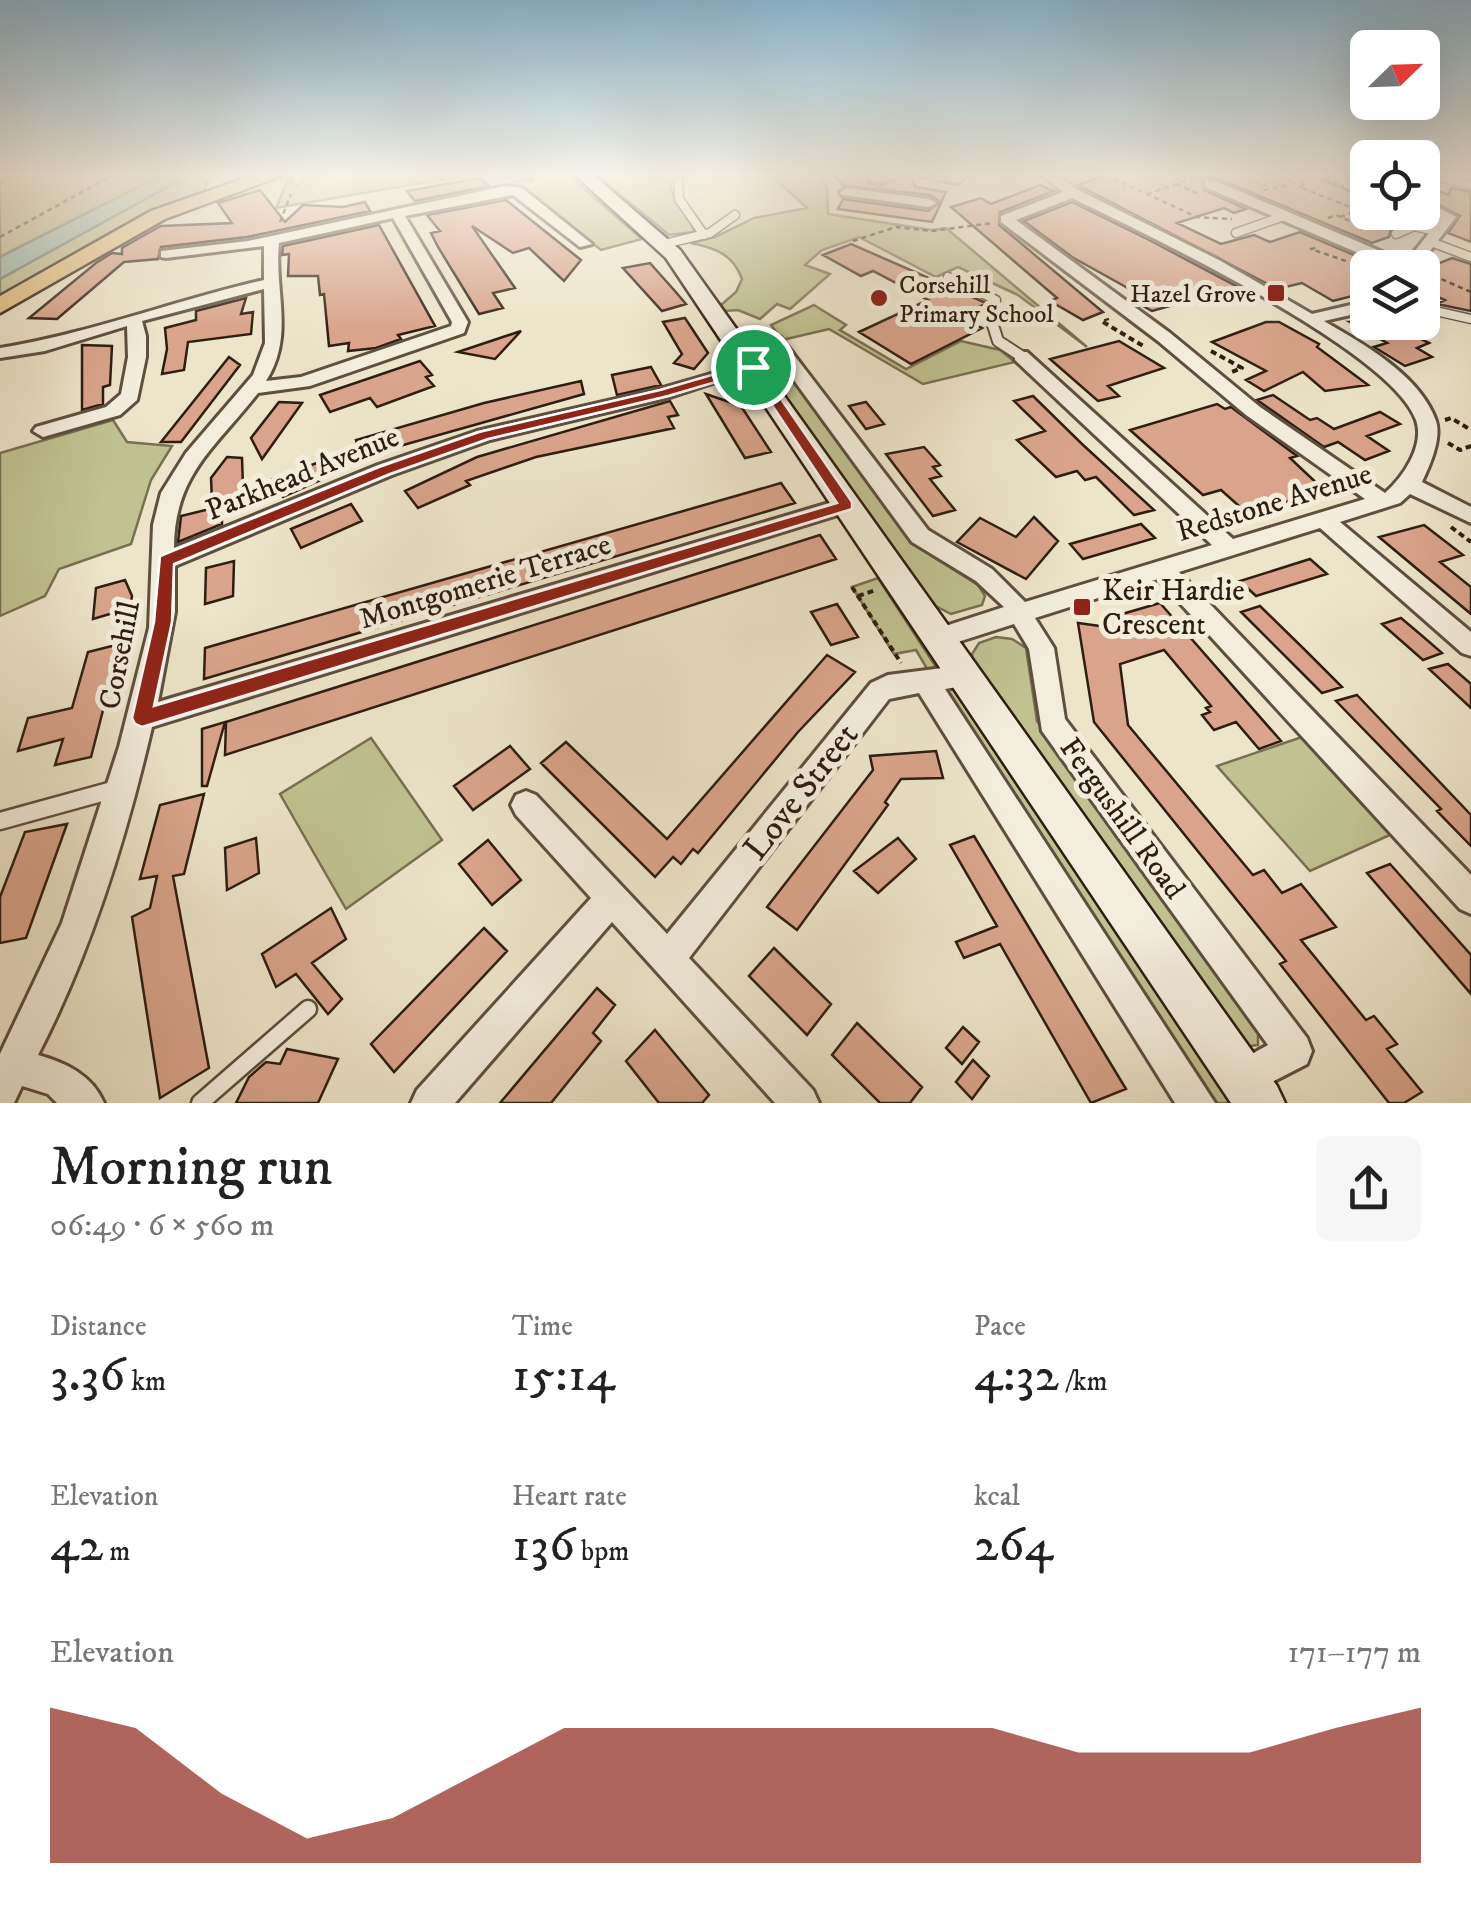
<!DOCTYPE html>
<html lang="en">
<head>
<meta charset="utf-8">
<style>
  body { margin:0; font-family:"IM FELL DW Pica",serif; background:#f6f6f6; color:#222; height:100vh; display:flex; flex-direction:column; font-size:38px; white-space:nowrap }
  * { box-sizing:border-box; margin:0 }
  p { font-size:32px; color:#767676 }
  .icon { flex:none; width:55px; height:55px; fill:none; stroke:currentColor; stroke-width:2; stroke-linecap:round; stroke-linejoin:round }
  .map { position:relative; height:1103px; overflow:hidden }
  .side { display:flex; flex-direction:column; background:#fff; flex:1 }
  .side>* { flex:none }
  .needle { width:65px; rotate:67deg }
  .fabs { position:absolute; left:1350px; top:30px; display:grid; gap:20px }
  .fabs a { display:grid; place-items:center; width:90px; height:90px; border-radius:15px; background:#fff; box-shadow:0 10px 40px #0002; font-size:50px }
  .pin { position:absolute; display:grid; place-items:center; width:85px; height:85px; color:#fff; margin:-42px; border:5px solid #fff; border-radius:50%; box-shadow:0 2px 10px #0007 }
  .round { display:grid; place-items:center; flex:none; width:105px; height:105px; border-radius:15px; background:#f6f6f6 }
  .head { display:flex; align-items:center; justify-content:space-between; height:170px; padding:0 50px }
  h1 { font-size:55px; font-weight:600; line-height:75px }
  .figures { display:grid; grid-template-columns:repeat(3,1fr); gap:15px; height:170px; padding:10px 50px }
  .figures div { display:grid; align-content:center }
  .figures b { font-size:50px; font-weight:600 }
  .figures small { font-size:28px; font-weight:400 }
  .figures p { font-size:28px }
  .chart { height:280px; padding:20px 50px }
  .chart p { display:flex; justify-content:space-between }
  .chart svg { width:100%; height:180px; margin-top:10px; fill:#8f2418; opacity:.7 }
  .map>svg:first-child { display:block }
  .green { fill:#c0c291; stroke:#787051; stroke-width:2.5 }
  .water { fill:#9abfb3; stroke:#6f7e72; stroke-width:2.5 }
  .building { fill:#d9a48b; stroke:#2f1d11; stroke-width:2.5 }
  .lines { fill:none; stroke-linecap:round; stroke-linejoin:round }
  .service-far2-casing { stroke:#5e4f3f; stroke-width:11 }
  .service-far1-casing { stroke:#5e4f3f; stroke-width:14 }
  .service-casing { stroke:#5e4f3f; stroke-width:21 }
  .minor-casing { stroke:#5e4f3f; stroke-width:6 }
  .secondary-casing { stroke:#2f1d11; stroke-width:5 }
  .primary-casing { stroke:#2f1d11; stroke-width:5 }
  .path-far1 { stroke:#2f1d11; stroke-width:2.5; stroke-dasharray:5 4; stroke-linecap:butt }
  .path { stroke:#2f1d11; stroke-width:4; stroke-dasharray:6 4; stroke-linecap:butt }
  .service-far2 { stroke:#f3eedc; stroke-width:8 }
  .service-far1 { stroke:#f3eedc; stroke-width:10 }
  .service { stroke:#f3eedc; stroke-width:16 }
  .minor { fill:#f3eedc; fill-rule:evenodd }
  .secondary { fill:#f3eedc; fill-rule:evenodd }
  .primary { fill:#e6c284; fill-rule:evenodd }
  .route { fill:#8f2418; stroke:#fff; stroke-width:2.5; fill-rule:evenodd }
  .poi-dot { fill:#8f2418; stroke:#f3eedc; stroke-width:4 }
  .labels { text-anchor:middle; stroke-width:10; stroke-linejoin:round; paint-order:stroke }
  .far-poi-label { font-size:25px; fill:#2f1d11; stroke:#f3eedc; text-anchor:start }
  .street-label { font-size:30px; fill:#2f1d11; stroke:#f3eedc }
  .poi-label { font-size:30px; fill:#2f1d11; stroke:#f3eedc; text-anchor:start }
  .near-street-label { font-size:35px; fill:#2f1d11; stroke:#f3eedc }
</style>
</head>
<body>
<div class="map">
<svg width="1471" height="1103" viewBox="0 0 1471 1103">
  <rect width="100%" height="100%" fill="#ede5c9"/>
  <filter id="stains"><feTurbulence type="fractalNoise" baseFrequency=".002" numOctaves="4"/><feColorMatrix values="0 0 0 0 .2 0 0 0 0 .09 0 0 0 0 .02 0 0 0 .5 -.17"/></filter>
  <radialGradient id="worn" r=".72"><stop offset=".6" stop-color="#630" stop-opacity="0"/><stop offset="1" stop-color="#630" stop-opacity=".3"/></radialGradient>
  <!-- green -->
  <path class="green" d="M9,175H162L0,257V179Z
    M189,175H210L203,193L159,209L0,298V279Z
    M290,175H469L276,208Z
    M538,175H568L642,239L601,250L514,182Z
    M597,175L670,177C668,202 690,211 694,232L669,235Z
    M771,175H818L827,187L828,214L932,230L946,228L1087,347L1018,295L958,267L936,277L859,237L822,250L805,265L830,274L790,309L777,304L760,319L738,310L725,311L721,305L736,292L742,279C733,254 715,248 691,243L715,237L754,218L807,208Z
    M814,305L846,325L840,330L906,369L961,341L1000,350L1015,362L923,384L829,329L782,340L771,325Z
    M758,341L771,348L913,544L978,585L985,596L982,605L951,614L928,602L749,345Z
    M113,420L127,442L172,446L151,480L131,544L59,569L45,596L0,616V453Z
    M878,578L938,670L929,672L916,650L894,654L852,587Z
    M996,637L1012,639L1026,648L1037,721L1258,1025V1045L1243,1047L973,663L972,654L979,643Z
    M949,688H958L1239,1103H1212L946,691Z
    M1302,737L1392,834L1310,871L1217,766Z
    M371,738L442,840L346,909L280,794Z"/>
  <!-- water -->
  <path class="water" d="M162,175H189L0,279V257Z"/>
  <!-- building -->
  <path class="building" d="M834,175H867L868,182L877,186L912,175L915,187L946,192L932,222L838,209L843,199L928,211L940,202L930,195L844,186Z
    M1107,175H1310L1368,198V212H1421L1435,219L1432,223L1411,219L1391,229L1389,237L1372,243L1216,178H1202L1204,190L1246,209L1234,213L1224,208L1177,223L1221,244L1254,235L1270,242L1300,232L1368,261V292L1333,301L1302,283L1277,289L1078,185Z
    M480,178L489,186L415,201L407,191Z
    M1040,185L1054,191L1000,212L999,225L1103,312L1083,320L1050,301L1057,298L951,207L981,198L991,204Z
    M1422,185L1449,195L1451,188L1471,192V242L1448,233L1460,216L1422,196Z
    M260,190L285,222L303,205L343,207L365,202L370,211L247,237L161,247L158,259L124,262L57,319L29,318L96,263L112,253L122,254V248L141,237L161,226L232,223L218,203Z
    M506,200L581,260L564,281L529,248L513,253L472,226L515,288L493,293L503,308L479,314L438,247L431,233L440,231L427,215Z
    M1072,202L1151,241L1253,295L1231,301L1217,293L1152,311L1132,300L1142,296L1072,257L1024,221Z
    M379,225L435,326L398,335L401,339L376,348L348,351L349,343L329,346L324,294L320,295L318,276H288L289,254L282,255L283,246Z
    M851,244L986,303L961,318L982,328L911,364L859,332L928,300L873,271L861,276L823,255Z
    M1452,258L1471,264V311L1437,304L1445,300L1422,290V270Z
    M650,263L674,290L686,304L662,311L623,268Z
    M246,298L241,314L253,312L251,334L188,342L184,370L162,374L167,349L165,328L196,320V311Z
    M685,318L708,353L694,369L674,363L682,354L663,322Z
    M1266,322H1279L1319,344L1317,347L1368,385L1325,391L1303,372L1264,391L1246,380L1266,371L1212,342Z
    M1350,322H1386L1429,343L1417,348L1432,357L1405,366L1374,347L1387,343Z
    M521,331L495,359L458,352Z
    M1119,341L1164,368L1108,386L1119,396L1098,401L1050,359Z
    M82,345L112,346L110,385L103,387V404L82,410Z
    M229,357L240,365L181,442H161Z
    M420,361L432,375L426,377L434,386L377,407L370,398L330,412L320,395Z
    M651,367L661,385L617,395L612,375Z
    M581,381L584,394L361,457L356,440L484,403Z
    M706,394L741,406L771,452L745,458Z
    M1273,395L1310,420L1317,418L1334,429L1380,412L1400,424L1367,436L1389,451L1365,460L1338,442L1324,447L1257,400Z
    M1033,396L1082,444L1154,510L1134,515L1096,477L1085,480L1077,471L1056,477L1017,440L1045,431L1014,401Z
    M670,401L678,415L668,417L674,428L536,457L466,481L470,485L418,508L405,491L477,457Z
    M279,402L302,403L262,459L251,438Z
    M866,402L884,424L866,429L849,406Z
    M1217,404L1225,409L1231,407L1297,456L1290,458L1324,490L1248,514L1221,490L1203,495L1130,430Z
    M924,447L940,465L933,467L941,476L930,479L955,510L933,516L886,454Z
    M227,457L242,458L243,486L236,495L212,501L211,478Z
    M325,460L334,474L283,497L273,479Z
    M781,483L795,503L204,679L205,648Z
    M351,504L362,521L301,548L291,529Z
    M222,506V524L178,542L181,516Z
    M1034,517L1058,541L1026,579L957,542L980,518L1016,537Z
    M1141,524L1155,538L1083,559L1070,544Z
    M1424,525L1463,555L1440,562L1471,587V614L1379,537Z
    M820,535L836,559L225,755L226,722Z
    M1310,559L1327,574L1256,596L1240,581Z
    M234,561L233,596L205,604L206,568Z
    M125,580L132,596L130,608L93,619L96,588Z
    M1160,603L1281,741L1259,749L1236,722L1214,730L1202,715L1210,712L1206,708L1211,706L1164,650L1120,664L1128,725L1253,875L1264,870L1282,893L1301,884L1336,927L1301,940L1366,1020L1374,1016L1397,1044L1387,1049L1422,1092L1404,1103H1389L1280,964L1286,961L1094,722L1078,623L1122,629L1112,617Z
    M837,604L858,637L831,645L811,612Z
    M1260,606L1304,649L1342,687L1322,693L1241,612Z
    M1401,618L1420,634L1442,653L1423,660L1382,624Z
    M120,644L91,757L55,765L63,739L18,751L28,718L72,708L88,652Z
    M827,655L855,672L798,732L698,853L693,849L681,864L673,857L655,877L541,763L566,742L667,839Z
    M1448,664L1471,684V708L1429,669Z
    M1357,695L1471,815V846L1437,811L1441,809L1336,701Z
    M225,722L207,786H202V729Z
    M510,746L530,769L473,810L454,786Z
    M936,751L943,778L901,779L885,802L888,805L797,930L767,907L873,770L870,756Z
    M204,794L184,874L173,876L209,1068L160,1098L132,917L150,908L157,876L140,879L160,805Z
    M67,824L26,938L0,943V897L25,832Z
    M974,836L1103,1051L1126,1089L1091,1103L1000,944L964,958L956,942L997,926L950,845Z
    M256,838L259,873L227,890L225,848Z
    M898,838L916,859L878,893L854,871Z
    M488,840L521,880L492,905L459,864Z
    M1390,864L1471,955V994L1367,873Z
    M331,908L346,939L312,963L342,999L328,1014L296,974L276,987L262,954Z
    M484,928L507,951L394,1072L371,1044Z
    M774,948L831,1004L807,1035L749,976Z
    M597,988L615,1005L593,1033L601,1041L551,1103H500Z
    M857,1023L922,1087L910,1103H880L832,1055Z
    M963,1027L979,1042L962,1064L946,1048Z
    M655,1030L709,1095L702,1103H659L626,1061Z
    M287,1049L338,1059L318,1103H236L249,1077L266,1062L280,1064Z
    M973,1060L989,1076L972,1099L956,1082Z"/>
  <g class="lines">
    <defs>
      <path id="service-far2" d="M678,175L679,199L704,235
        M1431,175L1471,185
        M297,180L298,175
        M1236,233L1284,216
        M1396,234L1414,226L1439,232
        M1431,242L1471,257
        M664,244L710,233L735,215
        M948,277L996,300L989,313L993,324
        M1422,308L1471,319"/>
      <path id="service-far1" d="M992,322L998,341L1021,356"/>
      <path id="service" d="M0,821L116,789
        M200,1103L308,1009"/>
      <path id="minor" d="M0,175H8L0,180Z
        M871,175H908L876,182L872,181Z
        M915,175H958L963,179L957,183Z
        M1042,175H1057L1078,190L1219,260L1312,314L1368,301V311L1324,321C1363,344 1420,375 1436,421C1442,439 1429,467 1422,482L1471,507V523L1410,494L1400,503L1340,522L1471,632V656L1462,653L1320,528L1179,572L1471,875V914L1460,909L1158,579L1035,618L1054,648L1065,719L1307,1038L1312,1051L1307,1064L1243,1097L1230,1092L1225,1079L1230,1066L1268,1045L1042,731L1029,649L1014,624L939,648L930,645L927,638L930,631L1004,607L976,581L912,542L769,346L758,342L735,346L727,341L759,332L781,338L928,530L992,569L1025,602L1212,545L1015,360V352H1027L1233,539L1365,499L1246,415L1158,341L1001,222V216L1063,192ZM1072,198C1145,234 1390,349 1416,420C1425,446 1403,477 1385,493L1260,407L1170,333L1016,220Z
        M1353,176L1368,178V187L1353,182Z
        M1205,181H1215L1406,262L1441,218L1422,209V199L1456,217L1417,268H1393L1205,187Z
        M505,186L522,188L592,244L580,247L513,195L405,216L468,322L464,333L310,386L258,393C217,446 174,474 174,548L378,465L477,431L660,389L753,362L762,367L670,397L490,440L392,475L175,566V612L158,702L846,498L857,505L854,510L152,727C126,839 91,952 38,1055C66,1063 92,1075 104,1103H57L48,1094L22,1086L14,1103H0V1054L62,923L119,747L149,628L153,525L161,493L186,453L253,375L265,343L264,289L142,321L146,336V357L137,400L120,415L43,437L33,431L36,427L106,407L121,394L128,357L127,326L45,351L0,358V348C89,334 176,300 264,280V246L166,258L161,257V251L248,241ZM393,218L452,322L451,326L301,377L266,381C295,336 274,291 279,243Z
        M847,188L929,199L936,203L929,207L842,195L840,192Z
        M966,665L975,668L979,676L975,684L945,689L1215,1103H1175L919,693L889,699L689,958L813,1090L819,1103H775L612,922L455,1103H411L417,1090L591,898L516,815L511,805L516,795L526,791L536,795L667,934L871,683L888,675Z"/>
      <path id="secondary" d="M575,175H593L680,250L1277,1086L1285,1103H1231L666,258Z"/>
      <path id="primary" d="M254,175H284L165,219L0,313V296L151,211Z"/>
    </defs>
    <!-- service-far2 casing -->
    <use href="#service-far2" class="service-far2-casing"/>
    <!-- service-far1 casing -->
    <use href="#service-far1" class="service-far1-casing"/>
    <!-- service casing -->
    <use href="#service" class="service-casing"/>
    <!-- minor casing -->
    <use href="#minor" class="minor-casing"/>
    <!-- secondary casing -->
    <use href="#secondary" class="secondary-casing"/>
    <!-- primary casing -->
    <use href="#primary" class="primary-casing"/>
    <!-- path-far1 -->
    <path class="path-far1" d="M630,175L665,176
      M1105,175L1197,217L1232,219
      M1238,175L1267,186
      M1278,175L1292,181
      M1325,178L1344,186
      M529,181L549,175
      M1176,184L1199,194
      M1304,185L1299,187L1358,210
      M1264,190L1334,175
      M1147,194L1194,178
      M1390,212L1402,217
      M1340,217L1368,207
      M1328,218L1336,215L1366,228L1361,229
      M280,222L291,194
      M0,237L113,175
      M853,241L896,227L932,231L992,223
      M1315,248L1311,249L1349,262
      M1425,272L1471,292
      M1108,324L1102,321L1112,318"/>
    <!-- path -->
    <path class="path" d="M1103,322L1145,347
      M1211,351L1242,368L1232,372
      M1445,420L1451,418L1471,430
      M1448,443L1460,450L1471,446
      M1451,527L1471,542
      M852,587L901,663
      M858,596L876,590"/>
    <!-- service-far2 -->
    <use href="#service-far2" class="service-far2"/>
    <!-- service-far1 -->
    <use href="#service-far1" class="service-far1"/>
    <!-- service -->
    <use href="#service" class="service"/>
    <!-- minor -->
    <use href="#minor" class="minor"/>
    <!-- secondary -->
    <use href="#secondary" class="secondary"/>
    <!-- primary -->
    <use href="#primary" class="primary"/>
  </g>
  <!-- sky -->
  <linearGradient id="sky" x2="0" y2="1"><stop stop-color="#89b8d3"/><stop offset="0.53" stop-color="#f7f3e7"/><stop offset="1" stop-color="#f7f3e7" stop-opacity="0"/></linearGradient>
  <rect width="1471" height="330" fill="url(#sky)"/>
  <!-- route -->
  <path class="route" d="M753,363L757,364L852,502V509L142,727L135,724L132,718L154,622L160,556L379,467L479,432L660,390ZM750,372L837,503L154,706L172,622L174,564L390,474L488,439L668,396Z"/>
  <!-- markers -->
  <g class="poi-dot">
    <rect x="1266" y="283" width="20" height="20" rx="5"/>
    <circle cx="879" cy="298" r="10"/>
    <rect x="1072" y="597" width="20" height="20" rx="5"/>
  </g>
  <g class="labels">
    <!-- far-poi labels -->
    <g class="far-poi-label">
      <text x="899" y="293">Corsehill<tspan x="899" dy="29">Primary School</tspan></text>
      <text x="1256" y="302" text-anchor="end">Hazel Grove</text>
    </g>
    <!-- street labels -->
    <g class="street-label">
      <text transform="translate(302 473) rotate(-22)" y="10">Parkhead Avenue</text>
      <text transform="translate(1274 502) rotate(-17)" y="10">Redstone Avenue</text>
      <text transform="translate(485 581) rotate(-17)" y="10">Montgomerie Terrace</text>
      <text transform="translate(119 655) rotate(-79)" y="10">Corsehill</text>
      <text transform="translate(1123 818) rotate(54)" y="10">Fergushill Road</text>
    </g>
    <!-- poi labels -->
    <g class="poi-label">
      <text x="1102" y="600">Keir Hardie<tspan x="1102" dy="34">Crescent</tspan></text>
    </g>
    <!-- near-street labels -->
    <g class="near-street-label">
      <text transform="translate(800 791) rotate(-52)" y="12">Love Street</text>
    </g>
  </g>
  <rect width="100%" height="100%" filter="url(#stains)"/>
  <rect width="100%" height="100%" fill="url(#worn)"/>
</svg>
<div class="fabs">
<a><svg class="needle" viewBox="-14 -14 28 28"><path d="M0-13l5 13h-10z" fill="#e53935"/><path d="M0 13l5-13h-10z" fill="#767676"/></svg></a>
<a><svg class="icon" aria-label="locate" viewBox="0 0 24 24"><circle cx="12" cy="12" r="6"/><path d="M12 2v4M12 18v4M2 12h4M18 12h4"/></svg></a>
<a><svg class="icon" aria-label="layers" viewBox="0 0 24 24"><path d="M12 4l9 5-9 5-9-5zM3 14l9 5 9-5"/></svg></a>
</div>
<div class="pin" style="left:753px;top:367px;background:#1e9e55"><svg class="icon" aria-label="arrive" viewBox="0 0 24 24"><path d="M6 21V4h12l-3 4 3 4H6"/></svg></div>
</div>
<section class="side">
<div class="head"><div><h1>Morning run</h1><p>06:49 · 6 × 560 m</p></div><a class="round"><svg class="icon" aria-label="share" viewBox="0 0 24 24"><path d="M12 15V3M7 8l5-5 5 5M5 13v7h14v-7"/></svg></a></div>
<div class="figures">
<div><p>Distance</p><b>3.36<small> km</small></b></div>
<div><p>Time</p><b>15:14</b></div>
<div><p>Pace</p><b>4:32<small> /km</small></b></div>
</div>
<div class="figures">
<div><p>Elevation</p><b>42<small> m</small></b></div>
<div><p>Heart rate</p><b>136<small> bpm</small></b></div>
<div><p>kcal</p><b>264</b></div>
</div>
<div class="chart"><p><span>Elevation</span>171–177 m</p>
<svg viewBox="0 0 160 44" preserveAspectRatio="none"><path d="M0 44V6L10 11L20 27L30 38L40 33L50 22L60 11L70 11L80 11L90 11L100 11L110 11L120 17L130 17L140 17L150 11L160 6V44z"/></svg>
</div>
</section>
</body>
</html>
